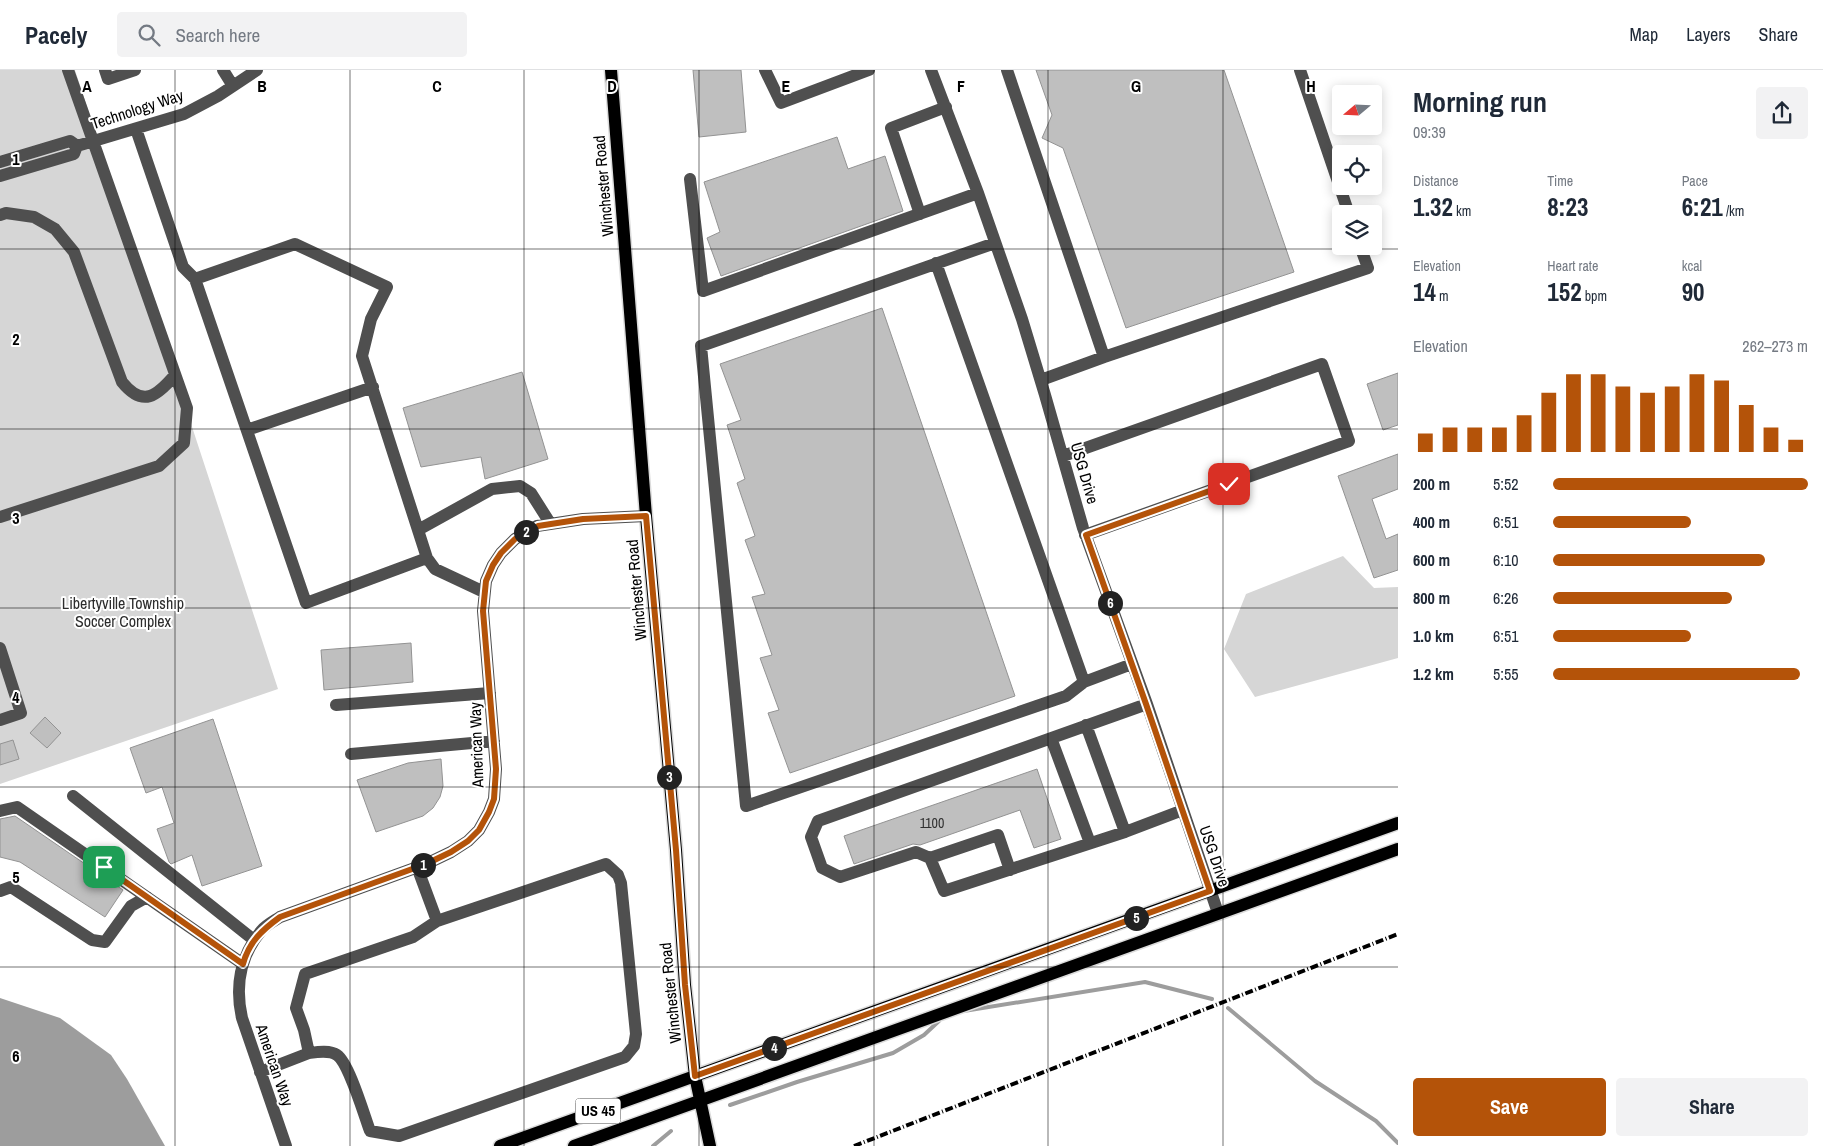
<!DOCTYPE html>
<html lang="en">
<head>
<meta charset="utf-8">
<style>
  body { margin:0; font-family:"Archivo Narrow",sans-serif; background:#f2f2f3; color:#1f2937; height:100vh; display:flex; flex-direction:column; font-size:19px; white-space:nowrap }
  * { box-sizing:border-box; margin:0 }
  p { font-size:16px; color:#747a83 }
  .icon { flex:none; width:28px; height:28px; fill:none; stroke:currentColor; stroke-width:2; stroke-linecap:round; stroke-linejoin:round }
  .map { position:relative; flex:1; overflow:hidden }
  .sheet { display:flex; flex-direction:column; background:#fff; width:425px }
  .sheet>* { flex:none }
  .needle { width:32px; rotate:251deg }
  .fabs { position:absolute; left:1332px; top:15px; display:grid; gap:10px }
  .fabs a { display:grid; place-items:center; width:50px; height:50px; border-radius:5px; background:#fff; box-shadow:0 2px 12px #0003; font-size:25px }
  .pin { position:absolute; display:grid; place-items:center; width:42px; height:42px; color:#fff; margin:-21px; border-radius:10px; box-shadow:0 2px 8px #0006 }
  .km { position:absolute; width:25px; height:25px; margin:-12px; border-radius:50%; background:#222; color:#fff; font-size:14px; line-height:25px; text-align:center }
  .round { display:grid; place-items:center; flex:none; width:52px; height:52px; border-radius:5px; background:#f2f2f3 }
  .head { display:flex; align-items:center; justify-content:space-between; height:85px; padding:0 15px }
  h1 { font-size:28px; font-weight:700; line-height:38px }
  .stats { display:grid; grid-template-columns:repeat(3,1fr); gap:8px; height:85px; padding:5px 15px }
  .stats div { display:grid; align-content:center }
  .stats b { font-size:25px; font-weight:700 }
  .stats small { font-size:14px; font-weight:400 }
  .stats p { font-size:14px }
  .chart { height:140px; padding:10px 15px }
  .chart p { display:flex; justify-content:space-between }
  .chart svg { width:100%; height:90px; margin-top:5px; stroke:#b45309; stroke-width:6 }
  .primary-button { display:flex; gap:10px; margin-top:auto; padding:10px 15px }
  .primary-button a { flex:1; height:58px; border-radius:5px; background:#b45309; color:#fff; font-size:20px; font-weight:700; line-height:58px; text-align:center }
  .primary-button a+a { background:#f2f2f3; color:#1f2937 }
  ul { padding:0 15px; list-style:none; font-size:16px }
  li { display:grid; grid-template-columns:80px 60px 1fr; align-items:center; height:38px }
  li i { height:12px; border-radius:6px; background:#b45309 }
  header { display:flex; align-items:center; gap:30px; box-sizing:border-box; height:70px; padding:0 25px; background:#fff; border-bottom:1px solid #e0e1e3 }
  header strong { font-size:24px }
  nav { display:flex; gap:28px; margin-inline-start:auto; font-size:18px }
  .search { width:350px; height:45px; background:#f2f2f3; display:flex; align-items:center; gap:12px; box-sizing:border-box; padding:0 18px; border-radius:5px; color:#747a83; font-size:19px }
  main { display:flex; flex:1; min-height:0 }
  .map>svg:first-child { display:block }
  .green { fill:#d6d6d6 }
  .water { fill:#9d9d9d }
  .lines { fill:none; stroke-linecap:round; stroke-linejoin:round }
  .stream { stroke:#9d9d9d; stroke-width:4 }
  .building { fill:#bfbfbf; stroke:#939393 }
  .major-casing { stroke:#dbdbdb; stroke-width:15 }
  .minor { stroke:#4f4f4f; stroke-width:12 }
  .major { stroke:#000; stroke-width:12 }
  .rail { stroke:#000; stroke-width:4; stroke-dasharray:8 2.5 1 2.5; stroke-linecap:butt }
  .route-casing { stroke:#fff; stroke-width:10 }
  .route { stroke:#b45309; stroke-width:6 }
  .grid { fill:none; stroke:#000; stroke-width:1; stroke-opacity:0.55 }
  .labels { text-anchor:middle; stroke-width:4; stroke-linejoin:round; paint-order:stroke }
  .number-label { font-size:14px; fill:#303030 }
  .shield { fill:#fff; stroke:#4c4c4c; stroke-width:1 }
  .shield-label { font-size:15px; font-weight:bold; fill:#000 }
  .street-label { font-size:16px; fill:#000; stroke:#fff }
  .park-label { font-size:16px; fill:#2d2d2d; stroke:#fff }
  .grid-label { font-size:16px; text-anchor:middle; font-weight:bold; fill:#000; stroke:#fff; stroke-width:4; stroke-linejoin:round; paint-order:stroke }
</style>
</head>
<body>
<header>
<strong>Pacely</strong>
<div class="search"><svg class="icon" aria-label="search" viewBox="0 0 24 24"><circle cx="10" cy="10" r="6"/><path d="M15 15l6 6"/></svg>Search here</div>
<nav><a>Map</a><a>Layers</a><a>Share</a></nav>
</header>
<main>
<div class="map">
<svg width="1398" height="1076" viewBox="0 0 1398 1076">
  <rect width="100%" height="100%" fill="#fff"/>
  <!-- green -->
  <path class="green" d="M0,0H75L278,619L0,714Z
    M1343,486L1374,518L1398,517V588L1255,627L1224,579L1246,524Z"/>
  <!-- water -->
  <path class="water" d="M0,928L60,948L111,985L127,1009L165,1076H0Z"/>
  <g class="lines">
    <!-- stream -->
    <path class="stream" d="M1228,938L1315,1011L1376,1051L1398,1073
      M964,941L1145,912L1212,929
      M730,1035L797,1012L893,983L924,965L939,951
      M653,1076L671,1061"/>
  </g>
  <!-- building -->
  <path class="building" d="M693,0H741L746,62L699,67Z
    M1036,0H1224L1294,202L1126,258L1063,78L1042,68L1052,45Z
    M837,67L848,99L885,86L903,141L721,206L707,168L720,162L704,112Z
    M882,238L1015,626L790,703L768,643L779,640L760,588L772,585L752,527L765,524L745,470L755,466L737,413L745,409L727,355L741,350L720,294Z
    M522,302L548,389L485,409L481,387L421,397L403,338Z
    M1398,303V355L1383,360L1367,314Z
    M1398,384V419L1372,429L1386,469L1398,464V500L1374,508L1338,406Z
    M411,573L413,612L324,620L321,580Z
    M45,647L61,663L47,678L30,663Z
    M213,649L262,796L202,816L192,785L171,794L169,792L157,759L174,753L162,717L146,723L130,678Z
    M13,670L19,689L0,695V674Z
    M441,689L443,716L440,727L433,738L423,746L376,762L357,710L408,693Z
    M1037,699L1061,769L1034,778L1020,740L920,775L913,774L854,794L844,766Z
    M15,746L123,820L105,847L20,792L0,787V749Z"/>
  <g class="lines">
    <defs>
      <path id="major" d="M611,0L646,446L676,780L685,915L695,1006L710,1076
        M500,1076L1398,753
        M574,1076L1398,779"/>
    </defs>
    <!-- major casing -->
    <use href="#major" class="major-casing"/>
    <!-- minor -->
    <path class="minor" d="M105,0L108,9L135,0
      M223,0L233,16
      M765,0L781,33L869,0
      M931,0L978,123L1022,249L1045,325L1083,458L1147,634L1218,843
      M1007,0L1104,287L1041,310
      M1300,0L1349,144
      M136,59L183,197L195,209
      M77,76L184,44L218,26L257,0
      M0,92L70,71L77,76
      M0,106L74,84L77,76
      M690,109L703,221L978,123
      M920,144L891,58L946,37
      M0,145L6,143L34,147L55,159L74,182L122,312C143,338 157,326 175,305
      M995,173L701,276L746,736L1066,626L1084,612L1132,594
      M936,193L1084,612
      M1104,287L1368,198L1360,176
      M247,360L373,317
      M1063,386L1322,294L1349,371L1085,465
      M0,447L159,396L184,373L187,338L68,0
      M418,460L492,419L520,416L531,423L550,453
      M427,488L306,533L195,209L295,174L387,217L371,249L362,286L427,488L435,499L484,522
      M0,578L21,643L0,650
      M1147,634L818,751L811,767L822,798L840,807L916,782L930,788L944,821L1125,762L1183,740
      M336,635L490,623
      M1086,655L1125,762
      M1051,668L1090,773
      M351,684L494,671
      M73,726L254,870
      M0,741L17,737L243,894
      M930,788L998,765L1010,800
      M417,797L437,851
      M0,821L11,817L92,870L105,872L131,836L147,827
      M260,1002L309,983L304,960L296,938L305,904L413,867L437,851L606,794L618,805L621,813L636,964L634,976L625,987L399,1066L370,1061C364,1045 349,993 337,985C330,980 317,982 309,983
      M286,1076L242,948C235,917 240,886 261,861C266,855 274,851 280,847L426,794L451,782L468,771L479,760L489,742L494,729L496,699L483,541L486,511L493,495L501,483L515,469L537,456L583,449L646,446"/>
    <!-- major -->
    <use href="#major" class="major"/>
    <!-- rail -->
    <path class="rail" d="M854,1076L1398,864"/>
  </g>
  <g class="lines">
    <defs>
      <path id="route" d="M104,797L243,894C249,872 262,860 280,847L426,794L451,782L468,771L479,760L489,742L494,729L496,699L483,541L486,511L493,495L501,483L515,469L538,456L583,449L646,446L676,780L685,915L695,1006L1210,821L1146,634L1086,465L1229,414"/>
    </defs>
    <!-- route casing -->
    <use href="#route" class="route-casing"/>
    <!-- route -->
    <use href="#route" class="route"/>
  </g>
  <!-- grid -->
  <path class="grid" d="M175,0V1076M350,0V1076M524,0V1076M699,0V1076M874,0V1076M1048,0V1076M1223,0V1076M0,179H1398M0,359H1398M0,538H1398M0,717H1398M0,897H1398"/>
  <g class="labels">
    <!-- number labels -->
    <g class="number-label">
      <text x="932" y="758">1100</text>
    </g>
    <!-- shield labels -->
    <rect class="shield" x="575.5" y="1028.5" width="45" height="25" rx="4"/>
    <g class="shield-label">
      <text x="598" y="1046">US 45</text>
    </g>
    <!-- street labels -->
    <g class="street-label">
      <text transform="translate(137 39) rotate(-18)" y="6">Technology Way</text>
      <text transform="translate(603 116) rotate(-95)" y="6">Winchester Road</text>
      <text transform="translate(1085 403) rotate(74)" y="6">USG Drive</text>
      <text transform="translate(636 520) rotate(-95)" y="6">Winchester Road</text>
      <text transform="translate(476 675) rotate(-92)" y="6">American Way</text>
      <text transform="translate(1215 786) rotate(71)" y="6">USG Drive</text>
      <text transform="translate(670 923) rotate(-96)" y="6">Winchester Road</text>
      <text transform="translate(275 995) rotate(71)" y="6">American Way</text>
    </g>
    <!-- park labels -->
    <g class="park-label">
      <text x="123" y="539">Libertyville Township<tspan x="123" dy="18">Soccer Complex</tspan></text>
    </g>
  </g>
  <g class="grid-label">
    <text x="87" y="22">A</text>
    <text x="262" y="22">B</text>
    <text x="437" y="22">C</text>
    <text x="612" y="22">D</text>
    <text x="786" y="22">E</text>
    <text x="961" y="22">F</text>
    <text x="1136" y="22">G</text>
    <text x="1311" y="22">H</text>
    <text x="16" y="95">1</text>
    <text x="16" y="275">2</text>
    <text x="16" y="454">3</text>
    <text x="16" y="633">4</text>
    <text x="16" y="813">5</text>
    <text x="16" y="992">6</text>
  </g>
</svg>
<div class="fabs">
<a><svg class="needle" viewBox="-14 -14 28 28"><path d="M0-13l5 13h-10z" fill="#e53935"/><path d="M0 13l5-13h-10z" fill="#747a83"/></svg></a>
<a><svg class="icon" aria-label="locate" viewBox="0 0 24 24"><circle cx="12" cy="12" r="6"/><path d="M12 2v4M12 18v4M2 12h4M18 12h4"/></svg></a>
<a><svg class="icon" aria-label="layers" viewBox="0 0 24 24"><path d="M12 4l9 5-9 5-9-5zM3 14l9 5 9-5"/></svg></a>
</div>
<div class="pin" style="left:104px;top:797px;background:#1e9e55"><svg class="icon" aria-label="arrive" viewBox="0 0 24 24"><path d="M6 21V4h12l-3 4 3 4H6"/></svg></div>
<div class="pin" style="left:1229px;top:414px;background:#d93025"><svg class="icon" aria-label="check" viewBox="0 0 24 24"><path d="M5 12l5 5 9-10"/></svg></div>
<b class="km" style="left:423px;top:795px">1</b>
<b class="km" style="left:526px;top:462px">2</b>
<b class="km" style="left:669px;top:707px">3</b>
<b class="km" style="left:774px;top:978px">4</b>
<b class="km" style="left:1136px;top:848px">5</b>
<b class="km" style="left:1110px;top:533px">6</b>
</div>
<section class="sheet">
<div class="head"><div><h1>Morning run</h1><p>09:39</p></div><a class="round"><svg class="icon" aria-label="share" viewBox="0 0 24 24"><path d="M12 15V3M7 8l5-5 5 5M5 13v7h14v-7"/></svg></a></div>
<div class="stats">
<div><p>Distance</p><b>1.32<small> km</small></b></div>
<div><p>Time</p><b>8:23</b></div>
<div><p>Pace</p><b>6:21<small> /km</small></b></div>
</div>
<div class="stats">
<div><p>Elevation</p><b>14<small> m</small></b></div>
<div><p>Heart rate</p><b>152<small> bpm</small></b></div>
<div><p>kcal</p><b>90</b></div>
</div>
<div class="chart"><p><span>Elevation</span>262–273 m</p>
<svg viewBox="0 0 160 44" preserveAspectRatio="none"><path d="M5 44V35M15 44V32M25 44V32M35 44V32M45 44V26M55 44V15M65 44V6M75 44V6M85 44V12M95 44V15M105 44V12M115 44V6M125 44V9M135 44V21M145 44V32M155 44V38"/></svg>
</div>
<ul>
<li><b>200 m</b>5:52<i style="width:100%"></i></li>
<li><b>400 m</b>6:51<i style="width:54%"></i></li>
<li><b>600 m</b>6:10<i style="width:83%"></i></li>
<li><b>800 m</b>6:26<i style="width:70%"></i></li>
<li><b>1.0 km</b>6:51<i style="width:54%"></i></li>
<li><b>1.2 km</b>5:55<i style="width:97%"></i></li>
</ul>
<div class="primary-button"><a>Save</a><a>Share</a></div>
</section>
</main>
</body>
</html>
